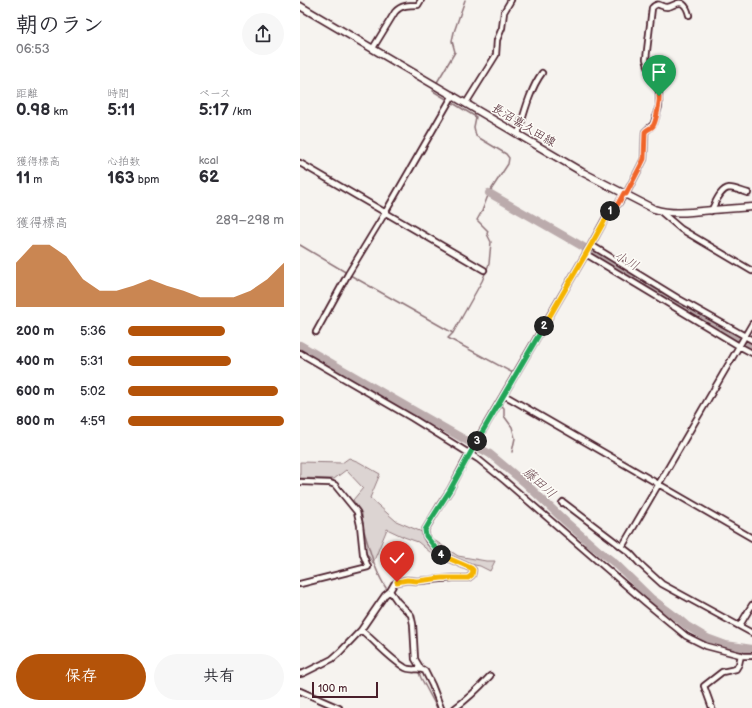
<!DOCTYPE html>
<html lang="ja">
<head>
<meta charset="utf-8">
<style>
  body { margin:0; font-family:"Balsamiq Sans","Klee One",sans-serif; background:#f7f7f7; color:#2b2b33; height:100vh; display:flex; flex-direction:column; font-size:15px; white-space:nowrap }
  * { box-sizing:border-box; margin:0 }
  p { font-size:13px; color:#7c7c81 }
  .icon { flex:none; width:22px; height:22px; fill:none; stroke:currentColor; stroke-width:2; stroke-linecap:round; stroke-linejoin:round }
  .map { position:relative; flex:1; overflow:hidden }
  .side { display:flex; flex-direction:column; background:#fff; width:300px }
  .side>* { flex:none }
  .scale { position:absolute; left:12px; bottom:10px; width:66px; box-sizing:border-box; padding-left:4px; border:2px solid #4a1f2b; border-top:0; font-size:11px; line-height:14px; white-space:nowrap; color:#4a1f2b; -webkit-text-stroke:3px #fdfcf7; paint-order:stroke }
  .pin { position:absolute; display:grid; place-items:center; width:34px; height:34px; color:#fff; margin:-41px -17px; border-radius:50% 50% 50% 0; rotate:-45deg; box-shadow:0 0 4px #0007 }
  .pin .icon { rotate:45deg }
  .km { position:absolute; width:20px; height:20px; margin:-10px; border-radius:50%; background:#222; color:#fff; font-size:11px; line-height:20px; text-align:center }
  .round { display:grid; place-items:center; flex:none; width:42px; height:42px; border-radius:21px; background:#f7f7f7 }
  .summary { display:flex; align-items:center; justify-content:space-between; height:68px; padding:0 16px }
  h1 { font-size:22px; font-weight:600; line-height:30px }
  .stats { display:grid; grid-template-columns:repeat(3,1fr); gap:6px; height:68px; padding:4px 16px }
  .stats div { display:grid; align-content:center }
  .stats b { font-size:17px; font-weight:600 }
  .stats small { font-size:11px; font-weight:400 }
  .stats p { font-size:11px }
  .chart { height:112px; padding:8px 16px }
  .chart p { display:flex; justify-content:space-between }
  .chart svg { width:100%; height:72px; margin-top:4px; fill:#b45309; opacity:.7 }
  .cta { display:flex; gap:8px; margin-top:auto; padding:8px 16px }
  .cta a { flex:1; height:46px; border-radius:24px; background:#b45309; color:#fff; font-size:16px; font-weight:600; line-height:46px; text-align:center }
  .cta a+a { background:#f7f7f7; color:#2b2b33 }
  ul { padding:0 16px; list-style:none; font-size:13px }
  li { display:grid; grid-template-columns:64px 48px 1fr; align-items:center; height:30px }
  li i { height:10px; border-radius:5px; background:#b45309 }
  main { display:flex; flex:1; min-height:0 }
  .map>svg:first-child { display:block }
  .green { fill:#dcd4d2; stroke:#937a7e }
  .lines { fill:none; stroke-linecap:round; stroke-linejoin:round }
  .stream { stroke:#8e7378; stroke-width:1.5 }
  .river { stroke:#bbabac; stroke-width:8 }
  .minor-casing { stroke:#4a1f2b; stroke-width:8 }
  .major-casing { stroke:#4a1f2b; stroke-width:9 }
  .minor { stroke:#fdfcf7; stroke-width:4.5 }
  .major { stroke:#fdfcf7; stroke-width:6 }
  .split-1-casing { stroke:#fff; stroke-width:8 }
  .split-2-casing { stroke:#fff; stroke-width:8 }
  .split-3-casing { stroke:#fff; stroke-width:8 }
  .split-4-casing { stroke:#fff; stroke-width:8 }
  .split-5-casing { stroke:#fff; stroke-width:8 }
  .split-1 { stroke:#f0652b; stroke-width:5 }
  .split-2 { stroke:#f5b400; stroke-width:5 }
  .split-3 { stroke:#22a559; stroke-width:5 }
  .split-4 { stroke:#22a559; stroke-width:5 }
  .split-5 { stroke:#f5b400; stroke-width:5 }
  .labels { text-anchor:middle; stroke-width:3; stroke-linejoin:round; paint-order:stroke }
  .street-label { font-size:12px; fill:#4a1f2b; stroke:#fdfcf7 }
  .water-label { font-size:13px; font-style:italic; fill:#725058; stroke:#fdfcf7 }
</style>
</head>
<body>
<main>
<section class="side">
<div class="summary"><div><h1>朝のラン</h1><p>06:53</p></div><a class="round"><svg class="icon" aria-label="share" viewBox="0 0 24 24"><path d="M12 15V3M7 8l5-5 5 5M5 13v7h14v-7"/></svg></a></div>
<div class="stats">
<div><p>距離</p><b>0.98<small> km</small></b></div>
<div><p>時間</p><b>5:11</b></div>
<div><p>ペース</p><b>5:17<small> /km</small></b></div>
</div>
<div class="stats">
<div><p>獲得標高</p><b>11<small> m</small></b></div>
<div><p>心拍数</p><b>163<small> bpm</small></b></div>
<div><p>kcal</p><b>62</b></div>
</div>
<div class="chart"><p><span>獲得標高</span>289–298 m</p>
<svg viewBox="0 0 160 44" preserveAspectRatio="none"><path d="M0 44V17L10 6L20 6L30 13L40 27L50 34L60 34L70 31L80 27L90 31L100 34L110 38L120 38L130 38L140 34L150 27L160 17V44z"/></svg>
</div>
<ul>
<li><b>200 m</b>5:36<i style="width:62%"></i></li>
<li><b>400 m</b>5:31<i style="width:66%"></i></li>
<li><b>600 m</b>5:02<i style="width:96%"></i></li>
<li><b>800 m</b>4:59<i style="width:100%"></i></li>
</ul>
<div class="cta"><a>保存</a><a>共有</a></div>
</section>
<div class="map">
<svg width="452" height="708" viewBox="0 0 452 708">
  <rect width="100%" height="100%" fill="#f6f3ef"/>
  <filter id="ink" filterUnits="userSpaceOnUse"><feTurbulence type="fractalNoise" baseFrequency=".025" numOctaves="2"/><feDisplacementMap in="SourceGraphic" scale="8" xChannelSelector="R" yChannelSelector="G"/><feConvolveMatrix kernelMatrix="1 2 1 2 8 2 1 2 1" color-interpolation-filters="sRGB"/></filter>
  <g filter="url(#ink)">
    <!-- green -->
    <path class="green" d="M49,458L59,462L80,474L70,498L96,521L122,532L158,556L186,561H195L190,571L180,566L137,558L118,542L104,537L87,529L73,563L65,551L62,513L53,500L63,488L46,470L34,479L0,478V462L42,463Z"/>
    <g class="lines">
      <!-- stream -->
      <path class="stream" d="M136,84L155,52L152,41L154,32L165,0
        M134,88L133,91L176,117L174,127L176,136L206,154L209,158L208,164L189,193L182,211L177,220L188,231L187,234L191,242L189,264L182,281L153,333L148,338L215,374
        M0,245L47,273
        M50,275L153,333
        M200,404L204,408V416L212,427L215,438L212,452
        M0,479L8,480
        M61,521C69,546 73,569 88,591
        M111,627L112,643
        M116,665L121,678L137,708"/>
      <!-- river -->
      <path class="river" d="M189,193L280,245L452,347
        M0,345L90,397L190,454L226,484L265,521L299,551L316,564L352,599L379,619L387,626L407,638L426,645L452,649"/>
      <defs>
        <path id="minor" d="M73,48L95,12C101,5 109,5 118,5L121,0
          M166,103L196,55L197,40L202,28L204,12L211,0
          M218,134C224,114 230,89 242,73
          M0,163L184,270
          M326,194L339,169L344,159L345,132C348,128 352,127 354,123L359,106V91L349,70L346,59L352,8C358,1 360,7 367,7C373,7 378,0 383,4C386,6 388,11 389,15
          M360,211L381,229L452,271
          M411,211C415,204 420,189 429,188C435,188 443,192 448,193
          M291,245L379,299L452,340
          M286,254L439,346L452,353
          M16,332L48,274L85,213L153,95
          M0,353L112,418L178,459L205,481L345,602L386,636L406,646L444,656H452
          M204,395L452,538
          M0,482L30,483L35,485L57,512L60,525L63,554L68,567L0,584
          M262,503L263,502L330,553L340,564L362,584L452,633
          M322,547L452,324
          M90,591L97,601L111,615L113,624L115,659L121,669
          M440,625L452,605
          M61,630C76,642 88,657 104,667C110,672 119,667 125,671L132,685L141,708
          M0,674L4,673L32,659L40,652L61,630L85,595L90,591L94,584L97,582L107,580L117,581L153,578H168L172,575L173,570L171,568L143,556L129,541L126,536L125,530L140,505L150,490L169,454L291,245L309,212L318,204L325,193
          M0,691L39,708
          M155,708C168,699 179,688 190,676
          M412,708L404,686L422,672L436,669L439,664L441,655"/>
        <path id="major" d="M0,6L282,172L354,209C372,215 393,212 412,210C425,209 439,208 452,207"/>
      </defs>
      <!-- minor casing -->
      <use href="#minor" class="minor-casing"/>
      <!-- major casing -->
      <use href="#major" class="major-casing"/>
      <!-- minor -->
      <use href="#minor" class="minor"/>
      <!-- major -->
      <use href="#major" class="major"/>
    </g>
  </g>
  <g class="lines" filter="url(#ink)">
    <defs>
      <path id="split-1" d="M310,211L318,204L324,193L326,194L339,169L344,159L345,132C347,129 350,129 353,126C356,122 360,101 359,96"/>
      <path id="split-2" d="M244,326L291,245L310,211"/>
      <path id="split-3" d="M177,441L244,326"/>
      <path id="split-4" d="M141,555L126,536L125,530L132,518L150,490L177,441"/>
      <path id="split-5" d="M97,582L107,580L117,581L142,578H168L172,575L173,570L171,568L143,556L141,555"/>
    </defs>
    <!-- split-1 casing -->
    <use href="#split-1" class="split-1-casing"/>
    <!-- split-2 casing -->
    <use href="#split-2" class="split-2-casing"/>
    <!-- split-3 casing -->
    <use href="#split-3" class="split-3-casing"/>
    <!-- split-4 casing -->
    <use href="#split-4" class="split-4-casing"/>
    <!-- split-5 casing -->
    <use href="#split-5" class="split-5-casing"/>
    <!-- split-1 -->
    <use href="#split-1" class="split-1"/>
    <!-- split-2 -->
    <use href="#split-2" class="split-2"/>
    <!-- split-3 -->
    <use href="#split-3" class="split-3"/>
    <!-- split-4 -->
    <use href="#split-4" class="split-4"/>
    <!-- split-5 -->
    <use href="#split-5" class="split-5"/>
  </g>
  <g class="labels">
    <!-- street labels -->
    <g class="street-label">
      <text transform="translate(224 125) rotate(31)" y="4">長沼喜久田線</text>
    </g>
    <!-- water labels -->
    <g class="water-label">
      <text transform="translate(327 260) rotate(30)" y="5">小川</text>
      <text transform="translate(240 482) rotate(42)" y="5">藤田川</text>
    </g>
  </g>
</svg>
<div class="scale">100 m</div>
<div class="pin" style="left:359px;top:96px;background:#1e9e55"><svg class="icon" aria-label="arrive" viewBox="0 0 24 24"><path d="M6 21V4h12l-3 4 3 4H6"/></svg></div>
<div class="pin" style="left:97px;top:582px;background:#d93025"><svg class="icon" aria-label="check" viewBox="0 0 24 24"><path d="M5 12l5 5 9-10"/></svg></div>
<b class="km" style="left:310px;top:211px">1</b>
<b class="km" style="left:244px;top:326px">2</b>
<b class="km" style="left:177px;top:441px">3</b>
<b class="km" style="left:141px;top:555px">4</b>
</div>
</main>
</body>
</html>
